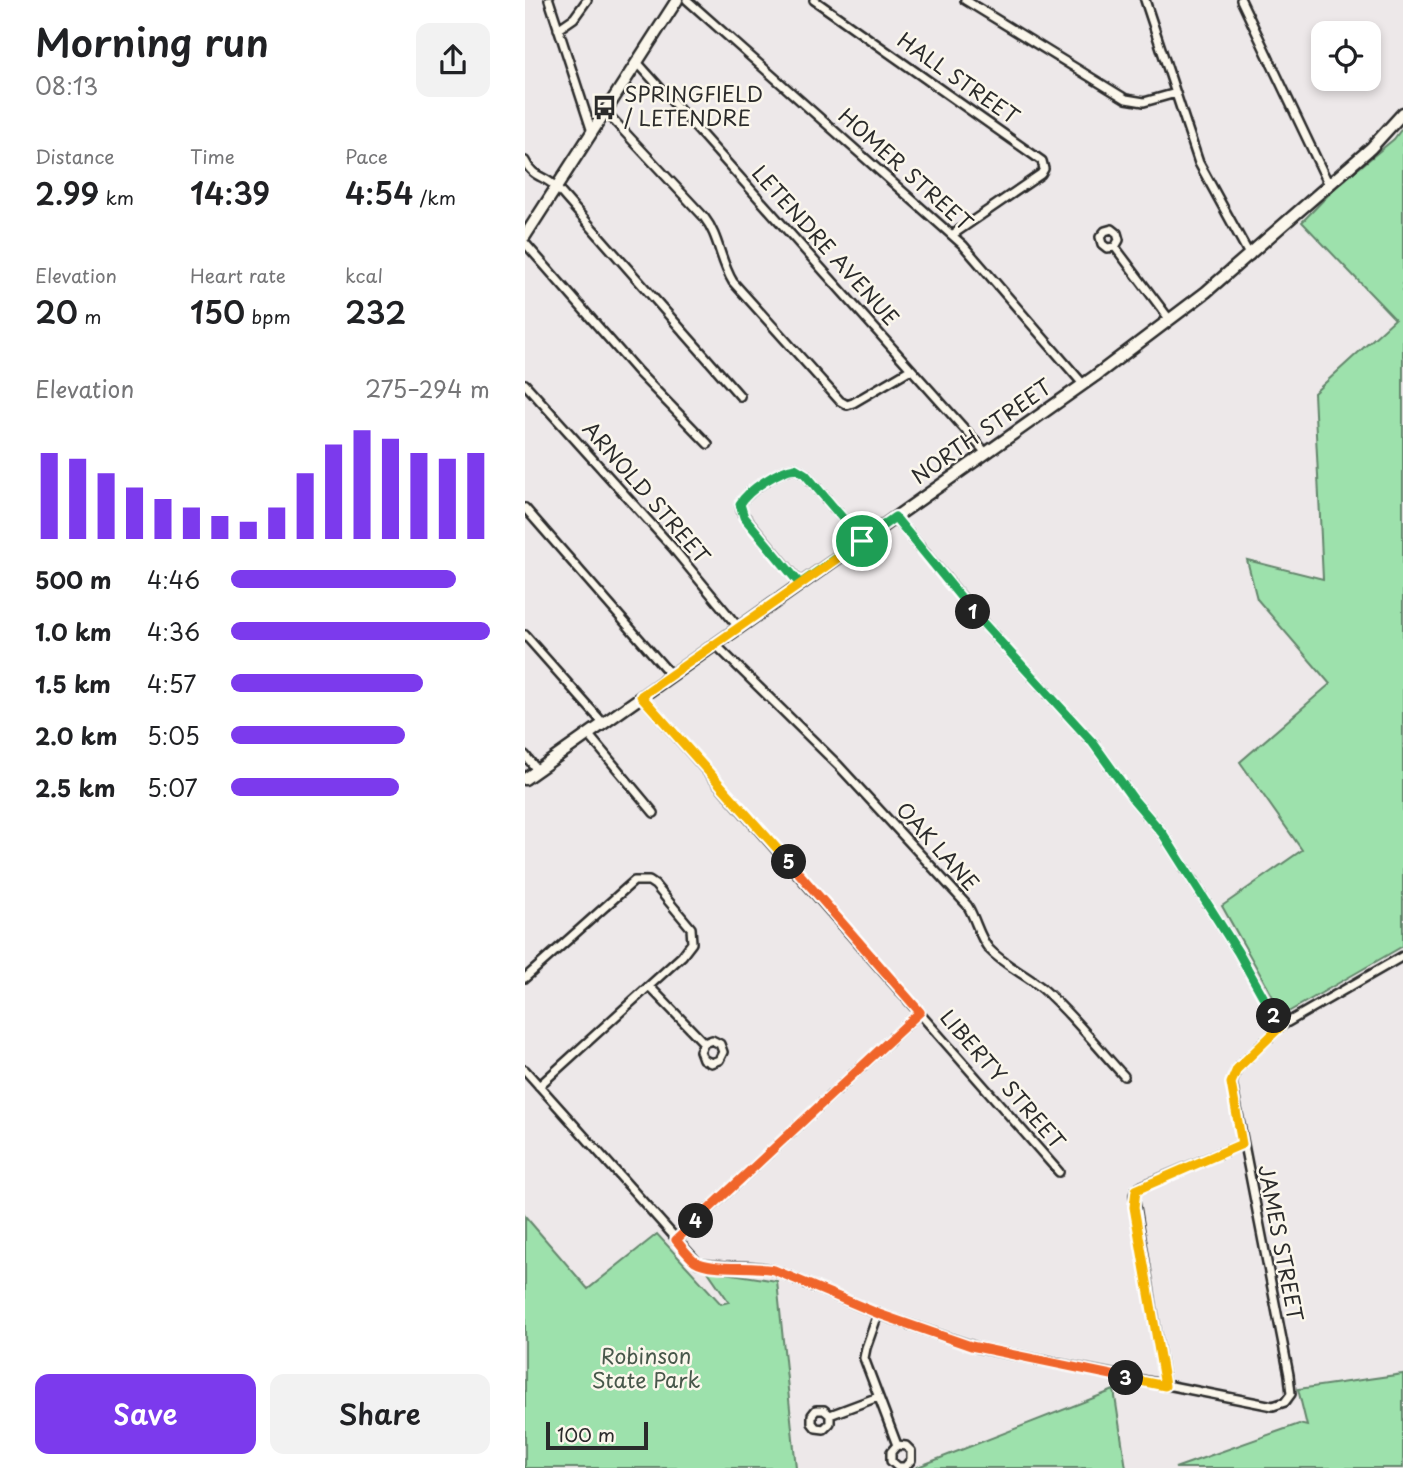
<!DOCTYPE html>
<html lang="en">
<head>
<meta charset="utf-8">
<style>
  body { margin:0; font-family:"Playpen Sans",sans-serif; background:#f2f2f2; color:#202124; height:100vh; display:flex; flex-direction:column; font-size:26px; white-space:nowrap }
  * { box-sizing:border-box; margin:0 }
  p { font-size:23px; color:#757577 }
  .icon { flex:none; width:38px; height:38px; fill:none; stroke:currentColor; stroke-width:2; stroke-linecap:round; stroke-linejoin:round }
  .map { position:relative; flex:1; overflow:hidden }
  .panel { display:flex; flex-direction:column; background:#fff; width:525px }
  .panel>* { flex:none }
  .fabs { position:absolute; left:786px; top:21px; display:grid; gap:14px }
  .fabs a { display:grid; place-items:center; width:70px; height:70px; border-radius:14px; background:#fff; box-shadow:0 4px 10px #0003; font-size:35px }
  .scale { position:absolute; left:21px; bottom:18px; width:102px; box-sizing:border-box; padding-left:7px; border:4px solid #2b2b2b; border-top:0; font-size:19px; line-height:24px; white-space:nowrap; color:#2b2b2b; -webkit-text-stroke:5px #fbf7ec; paint-order:stroke }
  .pin { position:absolute; display:grid; place-items:center; width:60px; height:60px; color:#fff; margin:-30px; border:4px solid #fff; border-radius:50%; box-shadow:0 2px 7px #0007 }
  .km { position:absolute; width:35px; height:35px; margin:-18px; border-radius:50%; background:#222; color:#fff; font-size:19px; line-height:35px; text-align:center }
  .round { display:grid; place-items:center; flex:none; width:74px; height:74px; border-radius:14px; background:#f2f2f2 }
  .summary { display:flex; align-items:center; justify-content:space-between; height:119px; padding:0 35px }
  h1 { font-size:38px; font-weight:600; line-height:52px }
  .figures { display:grid; grid-template-columns:repeat(3,1fr); gap:10px; height:119px; padding:7px 35px }
  .figures div { display:grid; align-content:center }
  .figures b { font-size:30px; font-weight:600 }
  .figures small { font-size:19px; font-weight:400 }
  .figures p { font-size:19px }
  .chart { height:196px; padding:14px 35px }
  .chart p { display:flex; justify-content:space-between }
  .chart svg { width:100%; height:126px; margin-top:7px; stroke:#7c3aed; stroke-width:6 }
  .button { display:flex; gap:14px; margin-top:auto; padding:14px 35px }
  .button a { flex:1; height:80px; border-radius:14px; background:#7c3aed; color:#fff; font-size:28px; font-weight:600; line-height:80px; text-align:center }
  .button a+a { background:#f2f2f2; color:#202124 }
  ul { padding:0 35px; list-style:none; font-size:23px }
  li { display:grid; grid-template-columns:112px 84px 1fr; align-items:center; height:52px }
  li i { height:18px; border-radius:9px; background:#7c3aed }
  main { display:flex; flex:1; min-height:0 }
  .map>svg:first-child { display:block }
  .green { fill:#9de1ac; stroke:#64866c; stroke-width:2 }
  .lines { fill:none; stroke-linecap:round; stroke-linejoin:round }
  .minor-casing { stroke:#2b2b2b; stroke-width:12 }
  .major-casing { stroke:#2b2b2b; stroke-width:15 }
  .minor { stroke:#fbf7ec; stroke-width:7 }
  .major { stroke:#fbf7ec; stroke-width:10 }
  .split-1-casing { stroke:#fff; stroke-width:14 }
  .split-2-casing { stroke:#fff; stroke-width:14 }
  .split-3-casing { stroke:#fff; stroke-width:14 }
  .split-4-casing { stroke:#fff; stroke-width:14 }
  .split-5-casing { stroke:#fff; stroke-width:14 }
  .split-6-casing { stroke:#fff; stroke-width:14 }
  .split-1 { stroke:#22a559; stroke-width:9 }
  .split-2 { stroke:#22a559; stroke-width:9 }
  .split-3 { stroke:#f5b400; stroke-width:9 }
  .split-4 { stroke:#f0652b; stroke-width:9 }
  .split-5 { stroke:#f0652b; stroke-width:9 }
  .split-6 { stroke:#f5b400; stroke-width:9 }
  .labels { text-anchor:middle; stroke-width:5; stroke-linejoin:round; paint-order:stroke }
  .street-label { font-size:21px; fill:#2b2b2b; stroke:#fbf7ec }
  .poi-label { font-size:21px; fill:#2b2b2b; stroke:#fbf7ec; text-anchor:start }
  .park-label { font-size:21px; fill:#48584b; stroke:#fbf7ec }
</style>
</head>
<body>
<main>
<section class="panel">
<div class="summary"><div><h1>Morning run</h1><p>08:13</p></div><a class="round"><svg class="icon" aria-label="share" viewBox="0 0 24 24"><path d="M12 15V3M7 8l5-5 5 5M5 13v7h14v-7"/></svg></a></div>
<div class="figures">
<div><p>Distance</p><b>2.99<small> km</small></b></div>
<div><p>Time</p><b>14:39</b></div>
<div><p>Pace</p><b>4:54<small> /km</small></b></div>
</div>
<div class="figures">
<div><p>Elevation</p><b>20<small> m</small></b></div>
<div><p>Heart rate</p><b>150<small> bpm</small></b></div>
<div><p>kcal</p><b>232</b></div>
</div>
<div class="chart"><p><span>Elevation</span>275–294 m</p>
<svg viewBox="0 0 160 44" preserveAspectRatio="none"><path d="M5 44V14M15 44V16M25 44V21M35 44V26M45 44V30M55 44V33M65 44V36M75 44V38M85 44V33M95 44V21M105 44V11M115 44V6M125 44V9M135 44V14M145 44V16M155 44V14"/></svg>
</div>
<ul>
<li><b>500 m</b>4:46<i style="width:87%"></i></li>
<li><b>1.0 km</b>4:36<i style="width:100%"></i></li>
<li><b>1.5 km</b>4:57<i style="width:74%"></i></li>
<li><b>2.0 km</b>5:05<i style="width:67%"></i></li>
<li><b>2.5 km</b>5:07<i style="width:65%"></i></li>
</ul>
<div class="button"><a>Save</a><a>Share</a></div>
</section>
<div class="map">
<svg width="878" height="1468" viewBox="0 0 878 1468">
  <rect width="100%" height="100%" fill="#ede8e9"/>
  <filter id="ink" filterUnits="userSpaceOnUse"><feTurbulence type="fractalNoise" baseFrequency=".0143" numOctaves="2"/><feDisplacementMap in="SourceGraphic" scale="14" xChannelSelector="R" yChannelSelector="G"/><feConvolveMatrix kernelMatrix="1 2 1 2 8 2 1 2 1" color-interpolation-filters="sRGB"/></filter>
  <g filter="url(#ink)">
    <!-- green -->
    <path class="green" d="M878,127V946L758,1015L697,906L777,850L715,762L805,684L732,599L722,560L798,579L789,393L870,319L777,222L811,187L869,139Z
      M0,1216L63,1289L132,1234L196,1304L204,1302L182,1270L252,1281L271,1468H0Z
      M878,1374V1468H650L774,1424L782,1426L773,1389Z
      M589,1390L601,1468H390Z"/>
    <g class="lines">
      <defs>
        <path id="minor" d="M24,0L67,132
          M162,0L438,245L558,384
          M289,0L517,161L519,169L516,174L427,235
          M440,0L601,99L619,102L651,93
          M620,0L674,163L725,256
          M716,0L804,185
          M33,29L49,18L62,0
          M112,62L461,453
          M80,111L179,217C194,236 195,261 208,282L315,401L322,405L328,403L386,369
          M0,161C8,178 19,175 31,187L215,396
          M0,243L113,372L183,444
          M590,247L582,248L577,244L575,237L580,231L587,229L592,233L594,240L590,247L645,320
          M0,384L147,547L214,628
          M0,508L146,675
          M370,517L466,632L568,743L609,800L638,834L713,952L756,1026
          M276,584L217,513L215,504C224,490 254,470 270,468L280,474L337,541
          M0,635L78,723
          M190,644L313,765L442,905C451,919 453,935 464,949C479,965 500,974 517,988C547,1014 572,1047 599,1076
          M116,696L534,1172
          M63,734L129,813
          M0,755L12,770
          M0,978L109,881H124L130,885L166,928L167,943L157,956L14,1086
          M124,986L179,1043L175,1051L178,1059L186,1063L194,1060L198,1052L195,1044L187,1040L179,1043
          M0,1070L173,1263C198,1269 224,1263 249,1270L353,1314L454,1348L748,1406L760,1402L766,1394L764,1375L707,1083L712,1069L756,1026L878,956
          M151,1240L395,1012
          M353,1314L341,1348L339,1358L372,1445L366,1452V1461L373,1467H380L386,1460V1451L381,1446L372,1445
          M640,1386L609,1195L611,1190L617,1186L717,1144
          M305,1415L299,1410H291L287,1415V1423L291,1428L299,1429L305,1423V1415L353,1397"/>
        <path id="major" d="M0,236L152,0
          M0,779L570,376L681,292L846,148L878,113"/>
      </defs>
      <!-- minor casing -->
      <use href="#minor" class="minor-casing"/>
      <!-- major casing -->
      <use href="#major" class="major-casing"/>
      <!-- minor -->
      <use href="#minor" class="minor"/>
      <!-- major -->
      <use href="#major" class="major"/>
    </g>
  </g>
  <g class="lines" filter="url(#ink)">
    <defs>
      <path id="split-1" d="M337,541L280,474L270,468C254,470 223,490 215,504L219,517L275,584L370,517L448,612"/>
      <path id="split-2" d="M448,612L568,743L609,800L638,834L713,952L749,1016"/>
      <path id="split-3" d="M601,1378L640,1386L609,1207L611,1190L717,1144L706,1083L712,1069L756,1026L749,1016"/>
      <path id="split-4" d="M171,1221L151,1240C157,1247 163,1256 170,1261C185,1271 228,1265 249,1270L354,1314L446,1346L601,1378"/>
      <path id="split-5" d="M171,1221L395,1012L264,862"/>
      <path id="split-6" d="M264,862L116,696L337,541"/>
    </defs>
    <!-- split-1 casing -->
    <use href="#split-1" class="split-1-casing"/>
    <!-- split-2 casing -->
    <use href="#split-2" class="split-2-casing"/>
    <!-- split-3 casing -->
    <use href="#split-3" class="split-3-casing"/>
    <!-- split-4 casing -->
    <use href="#split-4" class="split-4-casing"/>
    <!-- split-5 casing -->
    <use href="#split-5" class="split-5-casing"/>
    <!-- split-6 casing -->
    <use href="#split-6" class="split-6-casing"/>
    <!-- split-1 -->
    <use href="#split-1" class="split-1"/>
    <!-- split-2 -->
    <use href="#split-2" class="split-2"/>
    <!-- split-3 -->
    <use href="#split-3" class="split-3"/>
    <!-- split-4 -->
    <use href="#split-4" class="split-4"/>
    <!-- split-5 -->
    <use href="#split-5" class="split-5"/>
    <!-- split-6 -->
    <use href="#split-6" class="split-6"/>
  </g>
  <!-- icons -->
  <defs>
    <symbol id="bus-bare" viewBox="-9 -9 18 18"><path d="M-5-6H5V4H4V6H2V4H-2V6H-4V4H-5ZM-3.5-4V0h7V-4ZM-3.5 1.2v1.5H-2V1.2ZM2 1.2v1.5H3.5V1.2Z" fill="#2b2b2b" stroke="#fbf7ec" stroke-width="2.5" paint-order="stroke"/></symbol>
  </defs>
  <g fill-rule="evenodd">
    <use href="#bus-bare" x="62" y="90" width="35" height="35"/>
  </g>
  <g class="labels">
    <!-- street labels -->
    <g class="street-label">
      <text transform="translate(433 79) rotate(35)" y="7">HALL STREET</text>
      <text transform="translate(380 170) rotate(42)" y="7">HOMER STREET</text>
      <text transform="translate(300 246) rotate(48)" y="7">LETENDRE AVENUE</text>
      <text transform="translate(457 432) rotate(-35)" y="7">NORTH STREET</text>
      <text transform="translate(121 493) rotate(49)" y="7">ARNOLD STREET</text>
      <text transform="translate(412 847) rotate(48)" y="7">OAK LANE</text>
      <text transform="translate(477 1080) rotate(49)" y="7">LIBERTY STREET</text>
      <text transform="translate(755 1243) rotate(79)" y="7">JAMES STREET</text>
    </g>
    <!-- poi labels -->
    <g class="poi-label">
      <text x="99" y="102">SPRINGFIELD<tspan x="99" dy="24">/ LETENDRE</tspan></text>
    </g>
    <!-- park labels -->
    <g class="park-label">
      <text x="121" y="1364">Robinson<tspan x="121" dy="24">State Park</tspan></text>
    </g>
  </g>
</svg>
<div class="fabs">
<a><svg class="icon" aria-label="locate" viewBox="0 0 24 24"><circle cx="12" cy="12" r="6"/><path d="M12 2v4M12 18v4M2 12h4M18 12h4"/></svg></a>
</div>
<div class="scale">100 m</div>
<div class="pin" style="left:337px;top:541px;background:#1e9e55"><svg class="icon" aria-label="arrive" viewBox="0 0 24 24"><path d="M6 21V4h12l-3 4 3 4H6"/></svg></div>
<b class="km" style="left:448px;top:612px">1</b>
<b class="km" style="left:749px;top:1016px">2</b>
<b class="km" style="left:601px;top:1378px">3</b>
<b class="km" style="left:171px;top:1221px">4</b>
<b class="km" style="left:264px;top:862px">5</b>
</div>
</main>
</body>
</html>
